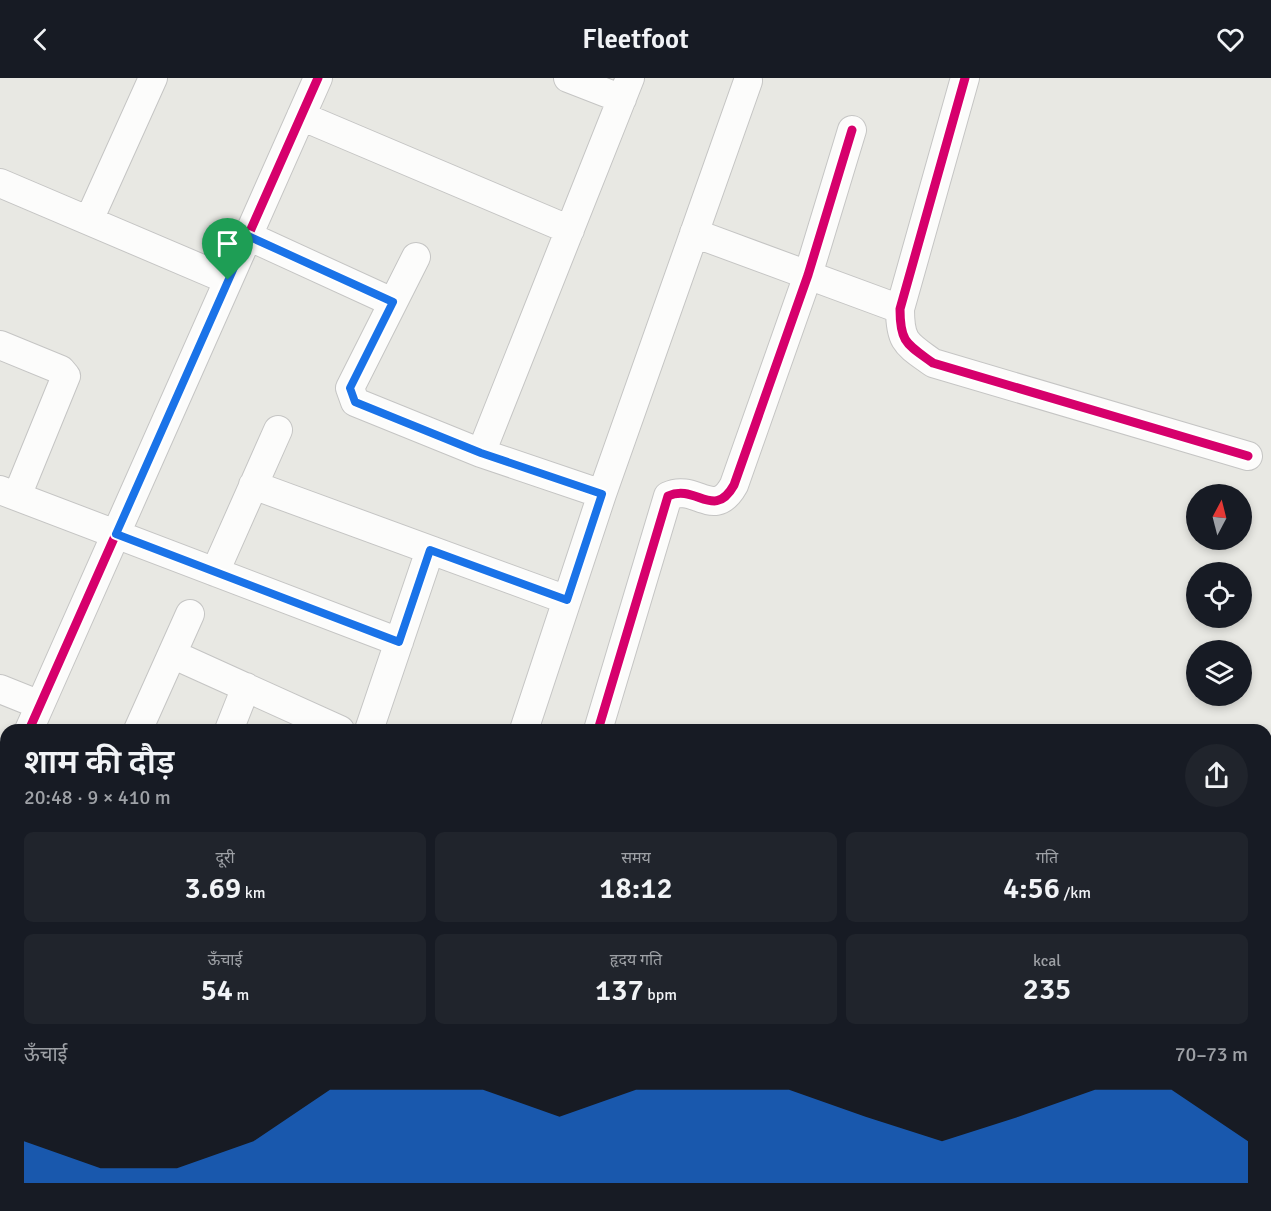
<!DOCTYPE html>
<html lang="hi">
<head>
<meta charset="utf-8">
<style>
  body { margin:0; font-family:Signika,"Noto Sans Devanagari",sans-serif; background:#20242c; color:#f1f3f6; height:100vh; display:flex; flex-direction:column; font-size:22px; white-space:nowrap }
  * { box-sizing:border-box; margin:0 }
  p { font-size:20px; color:#9ea1a6 }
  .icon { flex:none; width:33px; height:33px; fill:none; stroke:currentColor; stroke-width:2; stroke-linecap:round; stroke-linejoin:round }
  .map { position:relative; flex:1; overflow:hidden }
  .details { position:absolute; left:0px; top:646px; width:1272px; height:488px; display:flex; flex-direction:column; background:#171b24; border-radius:18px 18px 0 0; box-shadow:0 3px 9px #0003 }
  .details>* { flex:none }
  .needle { width:39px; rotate:7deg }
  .buttons { position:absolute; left:1186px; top:406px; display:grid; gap:12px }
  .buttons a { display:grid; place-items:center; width:66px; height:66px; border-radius:50%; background:#171b24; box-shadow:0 3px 9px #0003; font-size:30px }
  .pin { position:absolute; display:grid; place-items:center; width:51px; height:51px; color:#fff; margin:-62px -26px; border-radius:50% 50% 50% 0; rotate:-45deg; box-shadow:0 0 6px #0007 }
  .pin .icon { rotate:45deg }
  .round { display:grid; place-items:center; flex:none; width:63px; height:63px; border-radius:32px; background:#20242c }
  .head { display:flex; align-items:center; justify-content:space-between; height:102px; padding:0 24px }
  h1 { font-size:33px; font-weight:600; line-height:45px }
  .figures { display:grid; grid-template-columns:repeat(3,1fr); gap:9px; height:102px; padding:6px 24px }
  .figures div { display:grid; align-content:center; border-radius:9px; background:#20242c; text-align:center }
  .figures b { font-size:30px; font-weight:600 }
  .figures small { font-size:16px; font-weight:400 }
  .figures p { font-size:16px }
  .chart { height:168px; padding:12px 24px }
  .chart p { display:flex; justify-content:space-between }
  .chart svg { width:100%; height:108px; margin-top:6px; fill:#1a73e8; opacity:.7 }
  header { display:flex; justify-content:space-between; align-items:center; height:78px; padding:0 24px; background:#171b24; font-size:27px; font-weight:600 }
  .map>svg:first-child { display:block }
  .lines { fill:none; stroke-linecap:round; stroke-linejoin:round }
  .minor-casing { stroke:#c5c5c4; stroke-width:30 }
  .minor { stroke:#fcfcfb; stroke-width:28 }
  .cycleway-casing { stroke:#fff; stroke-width:13 }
  .cycleway { stroke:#d6006c; stroke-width:9 }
  .route-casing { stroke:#fff; stroke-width:12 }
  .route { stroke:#1a73e8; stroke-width:8 }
</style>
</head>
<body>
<header><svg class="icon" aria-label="back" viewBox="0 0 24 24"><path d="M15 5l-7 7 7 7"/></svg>Fleetfoot<svg class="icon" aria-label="heart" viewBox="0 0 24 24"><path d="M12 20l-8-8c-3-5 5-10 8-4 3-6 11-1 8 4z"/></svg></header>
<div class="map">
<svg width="1271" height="1133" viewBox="0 0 1271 1133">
  <rect width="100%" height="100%" fill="#e8e8e3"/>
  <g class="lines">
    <defs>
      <path id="minor" d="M568,0L622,21
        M965,0L900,231C900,265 907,266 933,285L1248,378
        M301,38L570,152
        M0,105L228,202
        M89,142L153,0
        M694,155L900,231
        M248,158L392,224
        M416,179L350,310L355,324L481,375L602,416
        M0,267L61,292L66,298L17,418
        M481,375L630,0
        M253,407L567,522
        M0,412L399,564
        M215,494L278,352
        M172,576L340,652
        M0,611L40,627
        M29,652L318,0
        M138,652L190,536
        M229,652L246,609
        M369,652L430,472
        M524,652L602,416L748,3
        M598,652L668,418C696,405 714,443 734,407L808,197L852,52
        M0,718L6,705
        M0,846L6,849
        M0,1109L6,1112
        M41,1128L51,1133
        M120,1133L122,1128
        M364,1133L366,1128
        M452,1133L454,1128"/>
    </defs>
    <!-- minor casing -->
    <use href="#minor" class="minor-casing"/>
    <!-- minor -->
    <use href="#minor" class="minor"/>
    <defs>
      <path id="cycleway" d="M965,0L900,231C900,265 907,266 933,285L1248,378
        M29,652L318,0
        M598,652L668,418C696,405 714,443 734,407L808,197L852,52"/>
    </defs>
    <!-- cycleway casing -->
    <use href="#cycleway" class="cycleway-casing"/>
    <!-- cycleway -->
    <use href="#cycleway" class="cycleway"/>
  </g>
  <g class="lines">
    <defs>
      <path id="route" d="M248,158L393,224L350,310L355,324L481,375L602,416L567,522L430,472L399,564L116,456Z"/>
    </defs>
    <!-- route casing -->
    <use href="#route" class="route-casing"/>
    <!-- route -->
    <use href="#route" class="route"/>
  </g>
</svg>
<div class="buttons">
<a><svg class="needle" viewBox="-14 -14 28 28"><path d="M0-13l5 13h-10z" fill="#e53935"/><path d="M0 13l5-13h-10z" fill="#9ea1a6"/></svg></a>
<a><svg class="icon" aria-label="locate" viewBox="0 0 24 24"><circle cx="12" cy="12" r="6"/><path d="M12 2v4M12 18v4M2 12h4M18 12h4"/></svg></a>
<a><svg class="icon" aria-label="layers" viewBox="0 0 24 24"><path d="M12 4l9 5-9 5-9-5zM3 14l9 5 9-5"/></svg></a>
</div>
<div class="pin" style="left:228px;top:202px;background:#1e9e55"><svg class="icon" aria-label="arrive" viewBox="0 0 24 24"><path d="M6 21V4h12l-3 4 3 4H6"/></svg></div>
<section class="details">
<div class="head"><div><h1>शाम की दौड़</h1><p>20:48 · 9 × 410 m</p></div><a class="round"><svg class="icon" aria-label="share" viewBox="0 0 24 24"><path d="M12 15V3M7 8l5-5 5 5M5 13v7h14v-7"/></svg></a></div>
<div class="figures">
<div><p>दूरी</p><b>3.69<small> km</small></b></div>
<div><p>समय</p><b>18:12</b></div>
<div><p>गति</p><b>4:56<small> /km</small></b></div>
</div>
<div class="figures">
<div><p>ऊँचाई</p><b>54<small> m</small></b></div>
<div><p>हृदय गति</p><b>137<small> bpm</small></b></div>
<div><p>kcal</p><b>235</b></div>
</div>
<div class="chart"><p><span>ऊँचाई</span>70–73 m</p>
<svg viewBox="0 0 160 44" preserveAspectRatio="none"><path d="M0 44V27L10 38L20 38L30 27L40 6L50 6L60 6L70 17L80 6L90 6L100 6L110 17L120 27L130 17L140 6L150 6L160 27V44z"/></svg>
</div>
</section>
</div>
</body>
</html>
